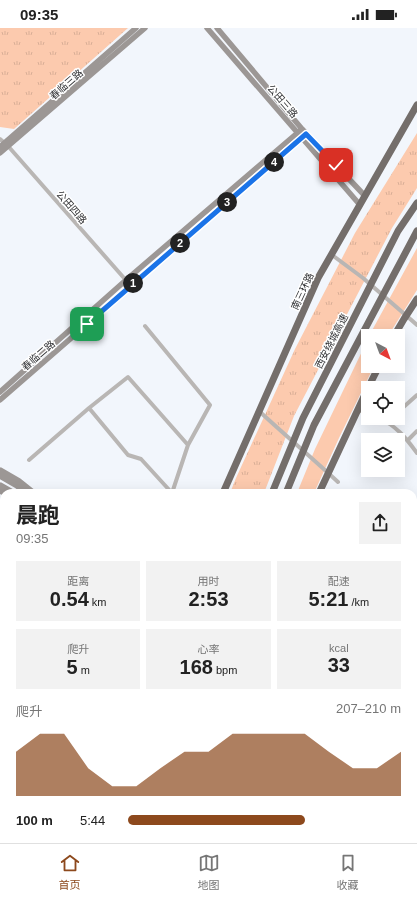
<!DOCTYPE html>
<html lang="zh">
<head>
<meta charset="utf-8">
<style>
  body { margin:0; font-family:Arial,"Noto Sans SC",sans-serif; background:#f2f2f2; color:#222; height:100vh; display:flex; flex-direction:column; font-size:15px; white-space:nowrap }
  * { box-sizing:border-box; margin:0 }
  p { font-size:13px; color:#767676 }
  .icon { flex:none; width:22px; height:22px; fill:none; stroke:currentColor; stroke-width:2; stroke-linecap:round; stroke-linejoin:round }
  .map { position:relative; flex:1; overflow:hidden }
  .panel { position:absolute; left:0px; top:461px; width:417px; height:354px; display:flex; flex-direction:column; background:#fff; border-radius:12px 12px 0 0; box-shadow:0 4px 16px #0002 }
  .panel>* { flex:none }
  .needle { width:26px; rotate:139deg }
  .tools { position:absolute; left:361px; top:301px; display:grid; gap:8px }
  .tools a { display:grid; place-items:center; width:44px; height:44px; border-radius:0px; background:#fff; box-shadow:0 4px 16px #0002; font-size:20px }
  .pin { position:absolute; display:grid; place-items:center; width:34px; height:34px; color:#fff; margin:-17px; border-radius:8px; box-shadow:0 2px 6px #0006 }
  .km { position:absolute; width:20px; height:20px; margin:-10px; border-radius:50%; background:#222; color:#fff; font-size:11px; line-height:20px; text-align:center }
  .round { display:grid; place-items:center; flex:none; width:42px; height:42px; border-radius:0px; background:#f2f2f2 }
  .summary { display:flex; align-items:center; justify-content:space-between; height:68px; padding:0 16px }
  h1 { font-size:22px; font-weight:700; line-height:30px }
  .figures { display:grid; grid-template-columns:repeat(3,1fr); gap:6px; height:68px; padding:4px 16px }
  .figures div { display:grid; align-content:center; border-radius:0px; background:#f2f2f2; text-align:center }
  .figures b { font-size:20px; font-weight:700 }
  .figures small { font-size:11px; font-weight:400 }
  .figures p { font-size:11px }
  .chart { height:112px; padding:8px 16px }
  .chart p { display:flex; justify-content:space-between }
  .chart svg { width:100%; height:72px; margin-top:4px; fill:#8d491d; opacity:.7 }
  ul { padding:0 16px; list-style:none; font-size:13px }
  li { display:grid; grid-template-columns:64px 48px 1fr; align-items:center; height:30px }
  li i { height:10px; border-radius:5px; background:#8d491d }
  .status { display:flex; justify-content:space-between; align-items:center; height:28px; padding:0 20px; background:#fff; direction:ltr }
  .status svg { height:11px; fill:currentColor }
  .dock { display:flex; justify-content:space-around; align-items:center; height:56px; border-top:1px solid #e0e0e0; background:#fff; font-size:11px; color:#767676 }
  .dock a { display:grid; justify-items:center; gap:2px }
  .dock .active { color:#8d491d }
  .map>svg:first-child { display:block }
  .grass { fill:#fccaae }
  .park { fill:url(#park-tufts) }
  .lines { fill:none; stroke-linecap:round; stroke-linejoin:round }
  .street { stroke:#b9b6b4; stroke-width:4 }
  .secondary { stroke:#9c9795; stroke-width:5.5 }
  .highway { stroke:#746e6b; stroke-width:7 }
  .route-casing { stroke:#fff; stroke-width:8 }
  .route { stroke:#1a73e8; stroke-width:5 }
  .labels { text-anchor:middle; stroke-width:3; stroke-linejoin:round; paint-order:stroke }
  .street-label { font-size:10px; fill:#303134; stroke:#fff }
</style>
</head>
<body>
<div class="status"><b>09:35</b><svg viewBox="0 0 49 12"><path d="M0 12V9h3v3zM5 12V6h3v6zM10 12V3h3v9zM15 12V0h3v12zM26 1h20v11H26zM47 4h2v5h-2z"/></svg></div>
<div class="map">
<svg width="417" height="815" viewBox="0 0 417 815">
  <defs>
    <pattern id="park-tufts" width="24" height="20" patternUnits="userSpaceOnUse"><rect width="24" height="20" fill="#fccaae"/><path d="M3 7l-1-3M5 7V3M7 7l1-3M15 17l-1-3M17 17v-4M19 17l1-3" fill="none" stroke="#d8ae96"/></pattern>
  </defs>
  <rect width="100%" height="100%" fill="#f2f6fc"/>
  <!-- grass -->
  <path class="grass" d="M417,220V262L388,308H369Z
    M368,311V338H374L339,410L314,465H297L315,421Z
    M96,811H187L185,815H94Z
    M238,811H327L331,815H236Z"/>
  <!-- park -->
  <path class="park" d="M0,0H128L14,101L0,99Z
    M417,105V160L392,200L294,388L264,465H230L236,450L295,321L355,205Z"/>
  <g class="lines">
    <!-- street -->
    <path class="street" d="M0,111L8,118L131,258
      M332,227L363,250L417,297
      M145,298L210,377L188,417L172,465
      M89,380L128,427L141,431L172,465
      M358,382L368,386
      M259,383C285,407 312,430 338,454
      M398,384L417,367
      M378,390C396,397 406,410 417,425
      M408,412L417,403
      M29,432L89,380L128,349L188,417
      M413,581L417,586
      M413,651L417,656
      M116,811L120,815
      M96,815L98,811"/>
    <!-- secondary -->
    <path class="secondary" d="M207,0L360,177
      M217,0L302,101L365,168
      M0,119L136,0
      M0,125L145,0
      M0,364L126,252L302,101
      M0,372L306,106
      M0,442L19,453L34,465
      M0,448L17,458L27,465
      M0,457L14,465
      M0,463L4,465
      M0,664L4,660
      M0,675L4,671
      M303,811L304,815
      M314,811L315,815
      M331,811L335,815
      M341,811L345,815
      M225,815L226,811
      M234,815L235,811
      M416,815L417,813"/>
    <!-- highway -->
    <path class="highway" d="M394,308L404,291L417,271
      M368,360L379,338
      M223,465L318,250L417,77
      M272,465L303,390L398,203L417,175
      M286,465L314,397L417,203
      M319,465L368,360
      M137,815L138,811
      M145,815L146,811
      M156,815L158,811
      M197,815L198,811
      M205,815L207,811"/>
  </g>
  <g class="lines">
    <defs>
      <path id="route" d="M87,296L306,106L336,137"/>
    </defs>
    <!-- route casing -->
    <use href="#route" class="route-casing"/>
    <!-- route -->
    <use href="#route" class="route"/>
  </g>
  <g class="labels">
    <!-- street labels -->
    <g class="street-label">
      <text transform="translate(66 56) rotate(-41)" y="4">春临三路</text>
      <text transform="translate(283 73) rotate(49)" y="4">公田三路</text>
      <text transform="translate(72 179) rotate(49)" y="4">公田四路</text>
      <text transform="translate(302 263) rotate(-65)" y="4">南三环路</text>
      <text transform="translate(331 313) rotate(-63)" y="4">西安绕城高速</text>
      <text transform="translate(38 327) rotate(-41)" y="4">春临二路</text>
    </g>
  </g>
</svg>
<div class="tools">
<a><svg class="needle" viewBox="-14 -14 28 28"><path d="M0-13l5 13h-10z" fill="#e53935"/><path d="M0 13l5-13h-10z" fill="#767676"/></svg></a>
<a><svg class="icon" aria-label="locate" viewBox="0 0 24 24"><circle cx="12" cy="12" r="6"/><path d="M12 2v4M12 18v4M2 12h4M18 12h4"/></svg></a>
<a><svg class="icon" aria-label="layers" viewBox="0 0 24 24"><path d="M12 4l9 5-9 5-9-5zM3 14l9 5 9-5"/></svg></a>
</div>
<div class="pin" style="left:87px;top:296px;background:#1e9e55"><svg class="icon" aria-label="arrive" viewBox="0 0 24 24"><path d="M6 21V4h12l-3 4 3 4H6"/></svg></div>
<div class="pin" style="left:336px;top:137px;background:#d93025"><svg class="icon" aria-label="check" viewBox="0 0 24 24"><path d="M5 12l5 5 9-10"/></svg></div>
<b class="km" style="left:133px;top:255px">1</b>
<b class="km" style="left:180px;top:215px">2</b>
<b class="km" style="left:227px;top:174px">3</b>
<b class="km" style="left:274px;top:134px">4</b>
<section class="panel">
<div class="summary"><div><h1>晨跑</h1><p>09:35</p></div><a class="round"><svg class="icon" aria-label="share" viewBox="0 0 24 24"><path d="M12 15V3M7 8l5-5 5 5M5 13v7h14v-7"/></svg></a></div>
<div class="figures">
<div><p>距离</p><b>0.54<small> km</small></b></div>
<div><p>用时</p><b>2:53</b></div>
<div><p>配速</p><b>5:21<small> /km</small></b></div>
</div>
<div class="figures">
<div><p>爬升</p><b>5<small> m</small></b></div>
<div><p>心率</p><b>168<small> bpm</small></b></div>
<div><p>kcal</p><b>33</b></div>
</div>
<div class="chart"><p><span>爬升</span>207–210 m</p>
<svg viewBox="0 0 160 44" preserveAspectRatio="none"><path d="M0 44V17L10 6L20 6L30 27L40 38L50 38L60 27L70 17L80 17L90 6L100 6L110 6L120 6L130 17L140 27L150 27L160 17V44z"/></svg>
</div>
<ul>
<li><b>100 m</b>5:44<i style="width:65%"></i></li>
</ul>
</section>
</div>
<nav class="dock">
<a class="active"><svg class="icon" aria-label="home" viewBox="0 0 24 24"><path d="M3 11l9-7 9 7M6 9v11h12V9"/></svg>首页</a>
<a><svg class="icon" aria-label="map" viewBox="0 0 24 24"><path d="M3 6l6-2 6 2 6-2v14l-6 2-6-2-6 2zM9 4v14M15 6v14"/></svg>地图</a>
<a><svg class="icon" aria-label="saved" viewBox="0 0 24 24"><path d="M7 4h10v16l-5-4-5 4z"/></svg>收藏</a>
</nav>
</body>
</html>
